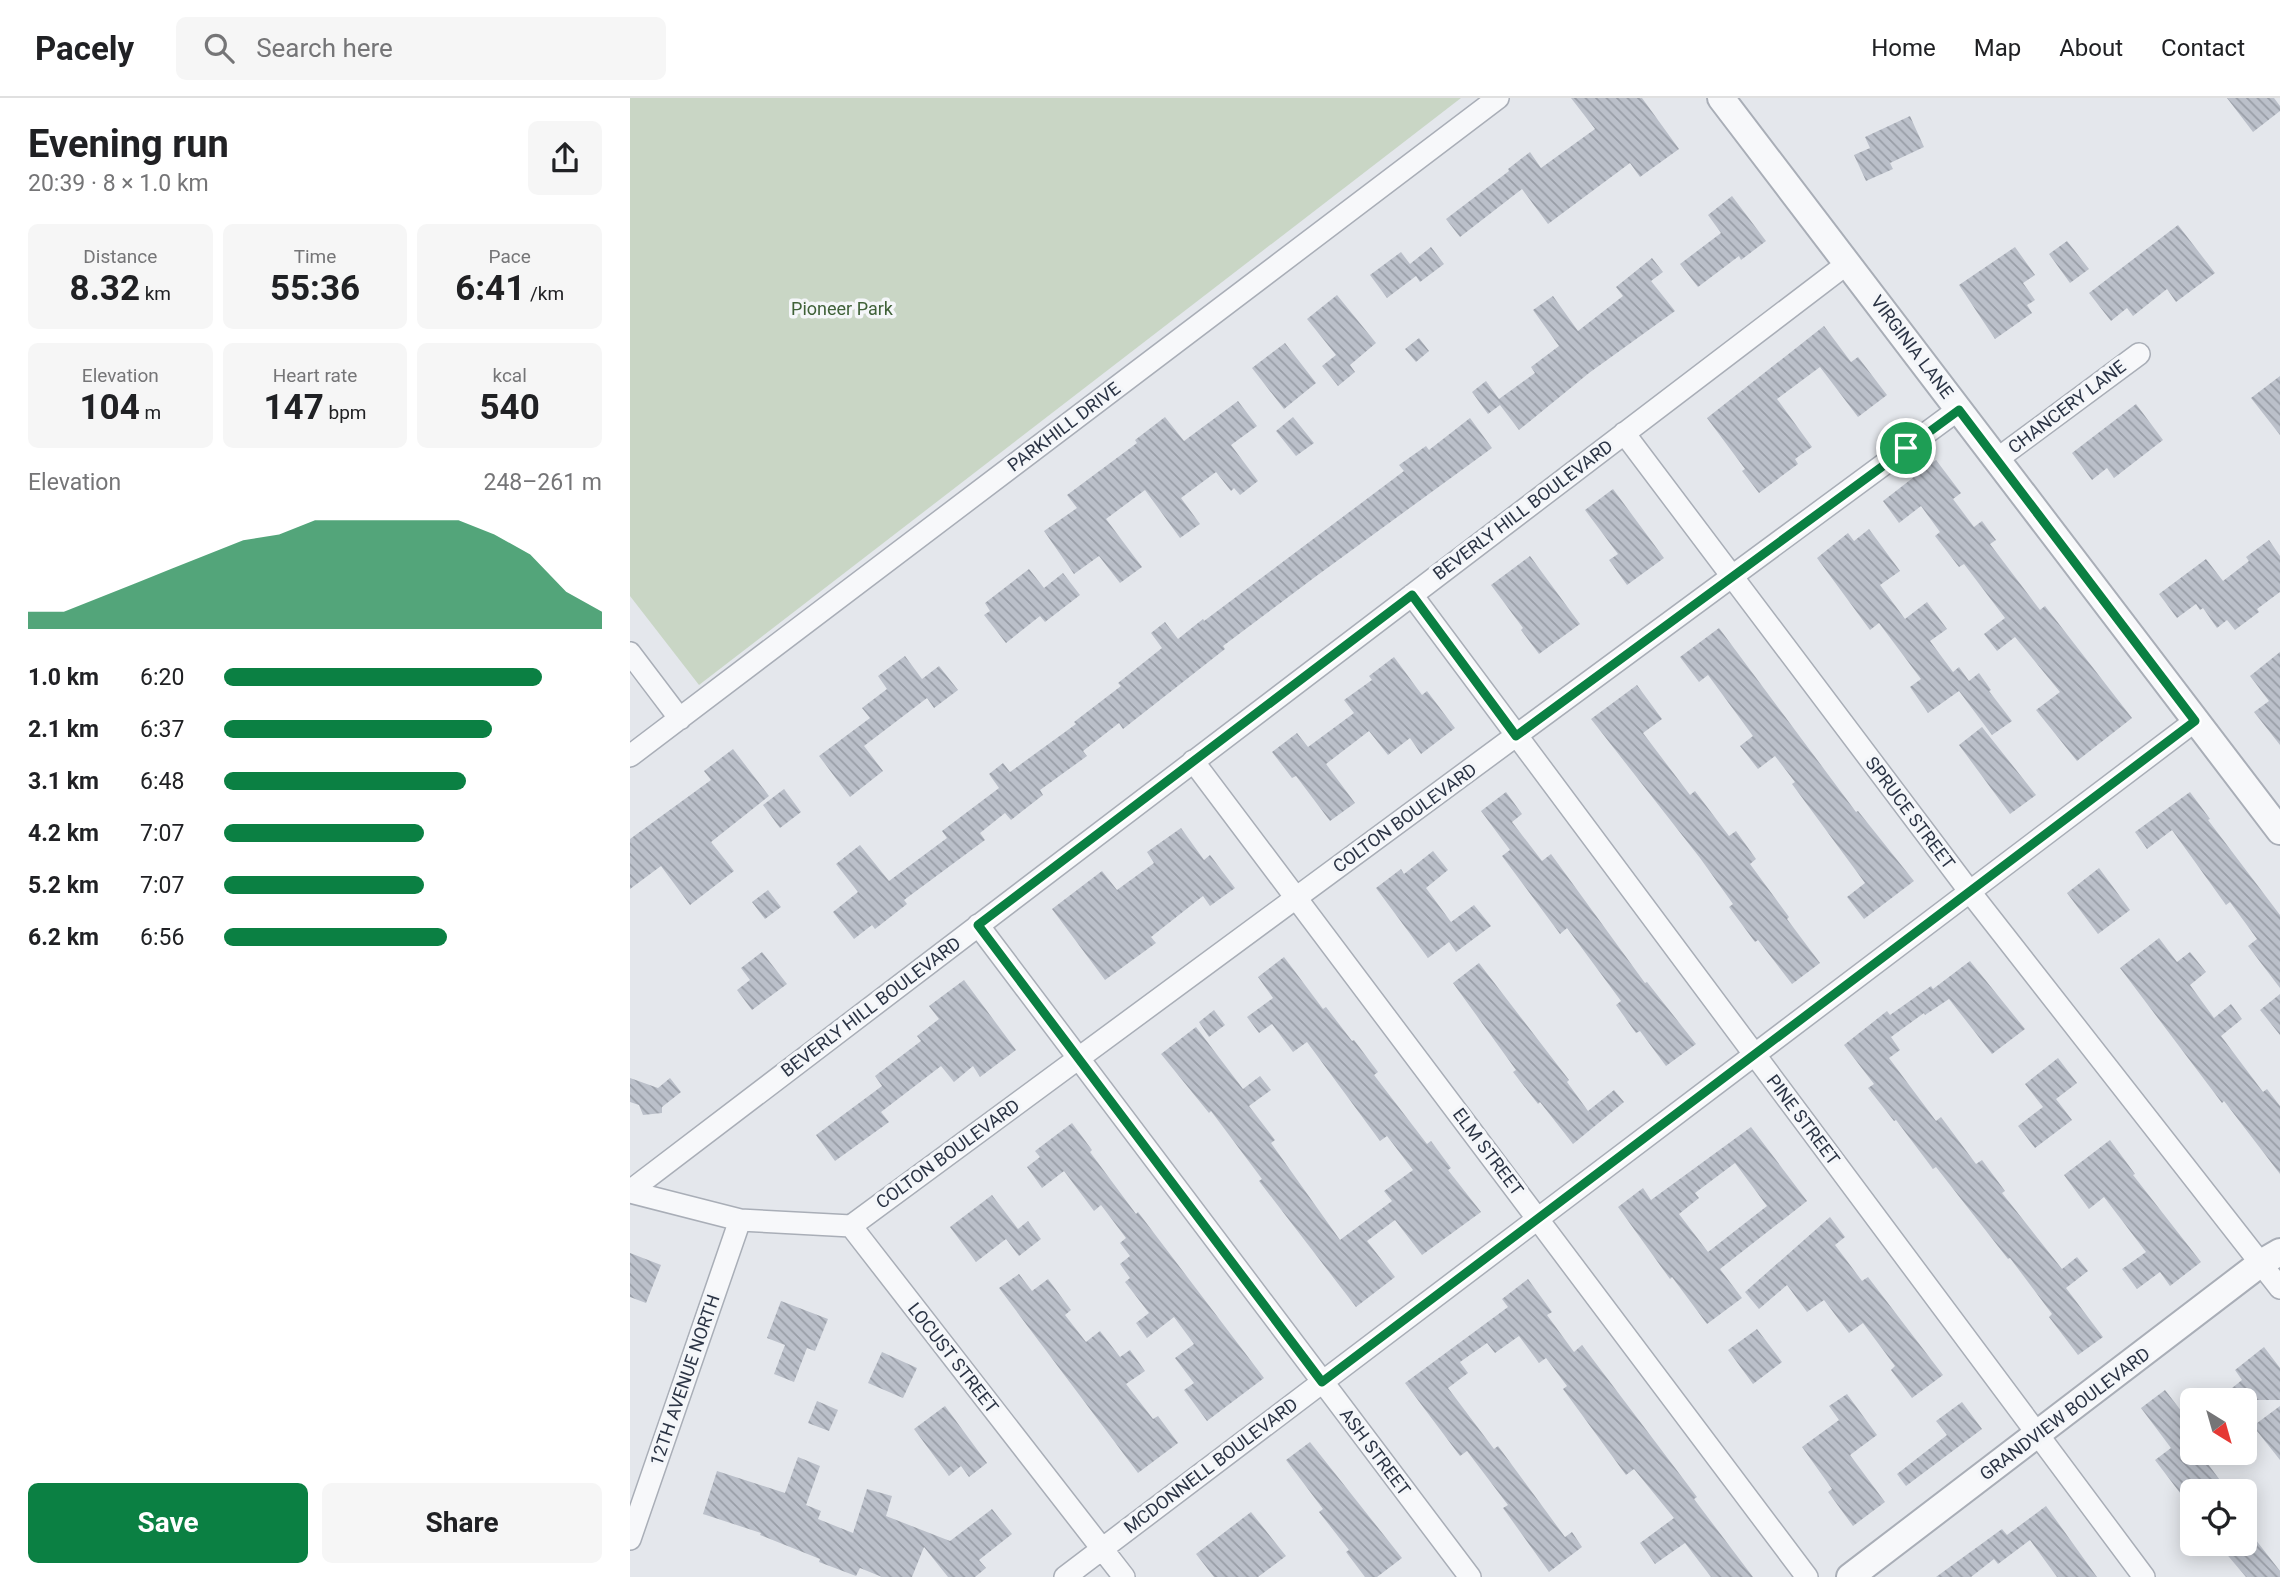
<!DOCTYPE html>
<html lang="en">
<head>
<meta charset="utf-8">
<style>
  body { margin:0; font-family:Roboto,sans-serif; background:#f6f6f6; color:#202124; height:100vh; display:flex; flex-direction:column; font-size:26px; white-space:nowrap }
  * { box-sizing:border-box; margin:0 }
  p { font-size:23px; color:#757577 }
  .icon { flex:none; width:38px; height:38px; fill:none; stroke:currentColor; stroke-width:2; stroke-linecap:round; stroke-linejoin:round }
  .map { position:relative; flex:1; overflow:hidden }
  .panel { display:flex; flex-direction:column; background:#fff; width:630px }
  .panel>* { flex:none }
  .needle { width:46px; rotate:143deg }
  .controls { position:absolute; left:1550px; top:1290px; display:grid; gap:14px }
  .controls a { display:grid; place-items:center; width:77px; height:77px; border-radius:10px; background:#fff; box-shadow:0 4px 18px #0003; font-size:35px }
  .pin { position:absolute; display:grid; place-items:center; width:60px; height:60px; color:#fff; margin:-30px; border:4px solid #fff; border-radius:50%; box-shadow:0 2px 7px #0007 }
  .round { display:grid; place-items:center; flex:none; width:74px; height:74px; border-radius:10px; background:#f6f6f6 }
  .head { display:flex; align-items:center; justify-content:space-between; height:119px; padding:0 28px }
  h1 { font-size:38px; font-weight:700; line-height:52px }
  .figures { display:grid; grid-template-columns:repeat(3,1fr); gap:10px; height:119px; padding:7px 28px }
  .figures div { display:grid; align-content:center; border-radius:10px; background:#f6f6f6; text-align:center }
  .figures b { font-size:35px; font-weight:700 }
  .figures small { font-size:19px; font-weight:400 }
  .figures p { font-size:19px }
  .chart { height:196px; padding:14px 28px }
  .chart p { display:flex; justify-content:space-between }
  .chart svg { width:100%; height:126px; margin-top:7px; fill:#0b8043; opacity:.7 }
  .cta { display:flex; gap:14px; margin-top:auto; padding:14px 28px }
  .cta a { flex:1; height:80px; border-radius:10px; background:#0b8043; color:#fff; font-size:28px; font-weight:700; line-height:80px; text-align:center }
  .cta a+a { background:#f6f6f6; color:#202124 }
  ul { padding:0 28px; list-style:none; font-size:23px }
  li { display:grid; grid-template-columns:112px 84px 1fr; align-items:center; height:52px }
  li i { height:18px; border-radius:9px; background:#0b8043 }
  header { display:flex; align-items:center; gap:42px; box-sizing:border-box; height:98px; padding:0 35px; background:#fff; border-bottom:2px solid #e0e0e0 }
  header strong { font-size:33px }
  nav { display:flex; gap:38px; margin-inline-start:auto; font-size:24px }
  .search { width:490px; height:63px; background:#f6f6f6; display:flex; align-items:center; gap:18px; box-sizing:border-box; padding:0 24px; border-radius:10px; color:#757577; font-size:26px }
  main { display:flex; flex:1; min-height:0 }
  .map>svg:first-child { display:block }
  .park { fill:#c9d6c5 }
  .building { fill:url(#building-back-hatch); fill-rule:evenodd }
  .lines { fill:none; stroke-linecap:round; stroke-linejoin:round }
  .minor-casing { stroke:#a9aeb7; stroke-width:24 }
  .tertiary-casing { stroke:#a9aeb7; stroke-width:30 }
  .minor { stroke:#f7f8fa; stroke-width:21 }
  .tertiary { stroke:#f7f8fa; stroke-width:26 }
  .route-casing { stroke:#fff; stroke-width:14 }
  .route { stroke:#0b8043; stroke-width:9 }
  .labels { text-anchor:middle; stroke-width:7; stroke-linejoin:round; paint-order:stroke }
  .park-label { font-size:18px; fill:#3f6138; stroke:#f4f6f9 }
  .street-label { font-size:18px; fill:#2b3445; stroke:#f4f6f9 }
</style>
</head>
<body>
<header>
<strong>Pacely</strong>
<div class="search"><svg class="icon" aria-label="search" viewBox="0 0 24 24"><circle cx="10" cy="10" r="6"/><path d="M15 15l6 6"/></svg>Search here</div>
<nav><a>Home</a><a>Map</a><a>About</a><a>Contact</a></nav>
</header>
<main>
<section class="panel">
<div class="head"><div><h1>Evening run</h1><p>20:39 · 8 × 1.0 km</p></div><a class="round"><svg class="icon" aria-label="share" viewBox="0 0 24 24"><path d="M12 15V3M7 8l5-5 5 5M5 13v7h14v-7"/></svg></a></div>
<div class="figures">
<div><p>Distance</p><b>8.32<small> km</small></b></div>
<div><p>Time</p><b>55:36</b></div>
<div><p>Pace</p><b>6:41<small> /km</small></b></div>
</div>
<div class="figures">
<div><p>Elevation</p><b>104<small> m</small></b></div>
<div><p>Heart rate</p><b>147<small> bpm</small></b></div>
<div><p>kcal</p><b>540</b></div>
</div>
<div class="chart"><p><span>Elevation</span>248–261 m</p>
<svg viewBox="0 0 160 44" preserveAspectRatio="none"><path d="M0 44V38L10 38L20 33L30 28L40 23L50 18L60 13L70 11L80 6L90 6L100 6L110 6L120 6L130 11L140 18L150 31L160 38V44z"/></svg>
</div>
<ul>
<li><b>1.0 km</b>6:20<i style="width:84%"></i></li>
<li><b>2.1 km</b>6:37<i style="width:71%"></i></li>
<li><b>3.1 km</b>6:48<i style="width:64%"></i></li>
<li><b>4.2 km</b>7:07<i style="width:53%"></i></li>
<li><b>5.2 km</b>7:07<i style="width:53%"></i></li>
<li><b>6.2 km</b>6:56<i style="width:59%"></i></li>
</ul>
<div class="cta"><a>Save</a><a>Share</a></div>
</section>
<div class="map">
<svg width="1650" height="1479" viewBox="0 0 1650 1479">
  <defs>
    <pattern id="building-back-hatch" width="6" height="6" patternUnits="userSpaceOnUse" patternTransform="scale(1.75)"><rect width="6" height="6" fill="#bbc0ca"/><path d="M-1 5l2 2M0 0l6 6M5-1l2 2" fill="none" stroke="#989da6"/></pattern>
  </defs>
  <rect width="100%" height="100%" fill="#e4e7ec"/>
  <!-- park -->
  <path class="park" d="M0,0H831L69,587L0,498Z"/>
  <!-- building -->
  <path class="building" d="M941,0H1012L1049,51L1010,79L1000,65L918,126L892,91L830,139L816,121L879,73L878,71L900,54L911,70L965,31Z
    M1597,0H1644L1650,8V13L1623,34Z
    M1280,18L1294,49L1260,65L1263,71L1236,83L1224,57L1240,50L1235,39Z
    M1102,98L1136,143L1111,162L1109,158L1068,189L1050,166L1091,135L1078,117Z
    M1548,127L1585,175L1546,204L1537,191L1503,218L1497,210L1481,223L1459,195Z
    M1437,143L1459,171L1440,185L1419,156Z
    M801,149L814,166L790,184L786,178L757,200L740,177L771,154L780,166Z
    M1385,149L1405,177L1393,185L1405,202L1397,207L1402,215L1365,241L1329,187Z
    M1022,160L1033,174L1021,183L1045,213L959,275L889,332L870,307L858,316L842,294L856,283L869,301L905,275L901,269L929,248L903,212L923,198L948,233L993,198L986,189Z
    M707,197L746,245L720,267L725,274L708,288L692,268L706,257L677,221Z
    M1194,228L1221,264L1228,259L1257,297L1228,319L1190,269L1147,301L1182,349L1165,361L1168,366L1129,395L1112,373L1115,371L1077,320Z
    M789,240L799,253L786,264L775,251Z
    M655,245L686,285L654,311L622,270Z
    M1650,278V337L1621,300Z
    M608,303L627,328L601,347L628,383L610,397L604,390L601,393L586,374L551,400L570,426L550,440L515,392L476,421L512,469L490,485L469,458L444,476L414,433L447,410L437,397L507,345L505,342L535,319L554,343Z
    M1506,306L1533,342L1484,380L1477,370L1462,382L1442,355Z
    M663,319L684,345L666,358L646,333Z
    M840,320L862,350L685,479L593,548L595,551L493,631L489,625L453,653L457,658L410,692L413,697L381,722L375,715L350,735L355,742L274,802L277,806L245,831L242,827L224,841L203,814L228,794L206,766L230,747L259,783L317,740L312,733L369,690L359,676L373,665L380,674L446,626L444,624L491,588L488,585L532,550L521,535L535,524L548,541L573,521L574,523L774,373L769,367L796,348L799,352Z
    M1306,362L1331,395L1323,401L1344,429L1352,423L1366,442L1360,446L1410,512L1415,508L1502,620L1447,663L1406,612L1430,594L1385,539L1367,553L1354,536L1375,520L1334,466L1329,469L1305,438L1310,434L1291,408L1269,425L1253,403Z
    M983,391L1034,460L997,487L979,462L988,456L955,412Z
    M1239,431L1270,473L1250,487L1275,521L1297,504L1317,531L1300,543L1323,574L1329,569L1339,583L1349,575L1361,592L1359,593L1382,623L1362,637L1329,593L1298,615L1280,589L1291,581L1249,525L1240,532L1187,460L1218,435L1224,443Z
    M1639,442L1650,458V494L1627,511L1629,514L1605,532L1597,522L1587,530L1573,510L1570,512L1566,506L1547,520L1529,496L1576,461L1593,483L1619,463L1616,459Z
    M900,458L950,526L909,556L891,532L893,530L861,487Z
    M399,471L414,490L433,475L450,497L415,524L410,518L376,545L354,517L360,513L355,505Z
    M1089,530L1226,714L1228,713L1284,783L1234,821L1217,799L1235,785L1162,686L1165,684L1145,658L1128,671L1110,648L1123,638L1078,577L1069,584L1050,559Z
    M1650,554V647L1624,614L1639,603L1620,578Z
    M275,558L292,581L309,568L328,592L304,610L297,600L234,648L253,673L220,699L189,658L240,620L232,610L257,591L248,578Z
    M764,559L792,597L797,593L825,630L791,656L780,640L758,657L739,633L696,666L725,705L700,723L666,678L662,680L642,654L667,635L678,649L724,615L714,602L742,582L739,578Z
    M1007,587L1032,621L1013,635L1060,697L1065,693L1099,738L1106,733L1126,761L1120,766L1159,819L1157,821L1190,865L1162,886L1128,842L1125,844L1099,809L1103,806L1070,760L961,621Z
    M1352,629L1406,697L1380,716L1329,647Z
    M103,651L139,698L81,744L104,773L60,807L31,768L0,791V741L81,682L74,673Z
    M154,691L171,714L150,730L133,707Z
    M876,694L892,716L882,724L912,763L921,756L1015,885L1017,884L1066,946L1036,968L1010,933L1006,935L986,907L991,903L937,830L930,836L872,758L880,752L851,713Z
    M1560,694L1580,721L1578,722L1650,817V890L1618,848L1627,841L1600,804L1596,807L1542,732L1517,751L1505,734Z
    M551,730L574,762L580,757L605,790L580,808L573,798L521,839L526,845L475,882L422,811L472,773L487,792L524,765L517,754Z
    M803,753L818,772L796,790L821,824L844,807L861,828L826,854L819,844L798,860L746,790L771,771L774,776Z
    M1469,770L1500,812L1468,836L1437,795Z
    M138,792L151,809L135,821L122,804Z
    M1529,840L1547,864L1560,854L1576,874L1560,887L1584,920L1601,906L1612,921L1591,938L1633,994L1637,991L1650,1008V1076L1594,1003L1592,1005L1490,870Z
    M132,854L157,886L122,912L107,892L120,882L111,870Z
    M654,859L693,911L696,909L722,943L724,942L748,974L744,977L797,1046L801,1043L821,1070L818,1072L851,1114L792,1157L765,1122L737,1143L765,1179L726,1209L629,1083L632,1081L581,1013L579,1015L531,956L566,929L613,991L630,978L641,992L619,1008L645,1042L641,1045L710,1142L762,1103L754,1093L783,1072L757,1038L750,1043L677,944L663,954L642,926L629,935L617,919L643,900L628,879Z
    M1340,863L1395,931L1362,956L1319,901L1295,917L1294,915L1261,939L1270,952L1259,960L1306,1023L1311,1019L1346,1066L1352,1062L1375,1093L1372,1095L1432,1171L1447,1159L1458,1173L1436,1190L1473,1239L1448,1257L1419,1219L1422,1216L1380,1160L1378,1161L1306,1069L1303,1071L1266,1022L1264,1023L1238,990L1244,986L1214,947L1257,913L1260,917L1301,888L1303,891Z
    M849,865L939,982L937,984L958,1013L984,992L994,1004L943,1046L910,1004L908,1006L883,974L886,972L823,885Z
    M334,882L386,952L350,979L343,968L324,984L311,968L251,1014L259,1024L205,1063L186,1037L252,988L245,978L291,943L287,938L309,921L299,908Z
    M1650,896V937L1630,912Z
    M584,912L595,927L579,939L569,924Z
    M1428,960L1447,985L1426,1001L1442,1022L1405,1050L1388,1028L1413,1009L1395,986Z
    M0,980L28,990L40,980L51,994L32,1009V1015L13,1017L9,1007L0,1004Z
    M442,1025L462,1052L460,1054L506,1116L508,1114L634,1280L577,1323L554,1292L564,1285L545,1260L564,1246L544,1219L517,1240L506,1225L519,1215L495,1184L500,1180L490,1166L500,1158L490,1145L496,1140L471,1107L464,1113L434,1073L412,1090L397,1069L410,1059L405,1053Z
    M1121,1029L1177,1103L1090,1171L1112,1200L1077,1226L1042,1179L1040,1181L988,1109L1013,1090L1021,1102ZM1105,1065L1137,1108L1078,1154L1049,1116L1069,1100L1065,1095Z
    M1480,1042L1505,1076L1503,1077L1571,1164L1540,1188L1530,1174L1507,1191L1492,1171L1516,1154L1474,1099L1459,1111L1434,1077Z
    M362,1097L388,1131L398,1123L411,1141L389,1158L376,1141L346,1164L320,1129Z
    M1200,1119L1215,1139L1205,1147L1232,1183L1238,1179L1313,1277L1282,1300L1261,1272L1265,1268L1233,1225L1219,1235L1194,1202L1177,1214L1157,1187L1129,1211L1115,1194Z
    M0,1155L31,1167L16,1205L0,1199Z
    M389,1176L402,1193L418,1181L441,1212L435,1217L456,1244L470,1233L490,1259L500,1252L515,1273L496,1286L523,1321L528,1318L548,1345L508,1375L369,1190Z
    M898,1181L922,1214L917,1217L944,1254L952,1247L1067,1399L1064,1401L1123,1479H1081L1055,1445L1025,1466L1010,1445L1044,1420L1004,1371L996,1377L933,1291L937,1288L916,1260L909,1265L889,1238L865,1255L857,1245L830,1264L838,1275L818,1290L864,1351L868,1348L935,1439L942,1434L952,1449L919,1474L873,1410L878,1407L837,1353L830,1358L775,1285L878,1209L872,1201Z
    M151,1203L198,1221L185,1253L177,1250L164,1284L144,1276L155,1247L137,1240Z
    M1127,1231L1152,1264L1123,1286L1098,1252Z
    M1634,1249L1650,1270V1302H1587L1612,1282L1605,1272Z
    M252,1254L287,1270L273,1300L238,1285Z
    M1535,1292L1563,1328V1354H1569L1598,1393H1563V1412L1525,1362L1541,1350L1511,1310Z
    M1217,1296L1247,1337L1220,1357L1255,1404L1223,1428L1198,1394L1202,1391L1172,1349L1209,1322L1199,1308Z
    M187,1303L208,1312L199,1333L178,1325Z
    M1332,1304L1352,1331L1276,1388L1267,1376L1317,1337L1306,1323Z
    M315,1308L357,1365L339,1379L331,1368L319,1378L284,1331Z
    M1650,1308V1362L1623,1328Z
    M680,1344L772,1460L747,1479H735L716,1454L719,1452L689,1414L693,1411L656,1362Z
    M168,1359L190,1368L176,1407L191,1413L188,1421L223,1435L237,1391L262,1398L256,1418L320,1443L362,1411L382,1436L349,1462L356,1470L345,1479H318L294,1449L282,1479H252L230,1470L226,1478L189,1464L190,1461L130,1437L131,1435L73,1416L87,1373L155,1395Z
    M1416,1408L1467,1479H1427L1400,1442L1368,1466L1364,1461L1341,1479H1306L1372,1431L1377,1437Z
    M621,1414L656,1458L628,1479H584L566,1456Z
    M1615,1428L1650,1473V1479H1616L1588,1446H1615Z"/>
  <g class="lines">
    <defs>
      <path id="minor" d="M994,335L1340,794L1650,1190
        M1366,362L1509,256
        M782,497L1514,1479
        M0,555L50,621
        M0,658L868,0
        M563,663L1177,1479
        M348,827L840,1479
        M0,1093L1218,165
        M0,1094L110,1122L221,1128L494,1479
        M221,1128L1329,311
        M0,1441L110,1122
        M435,1479L1565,623"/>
      <path id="tertiary" d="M1091,0L1650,733
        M1220,1479L1631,1165L1650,1154"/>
    </defs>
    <!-- minor casing -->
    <use href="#minor" class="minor-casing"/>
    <!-- tertiary casing -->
    <use href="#tertiary" class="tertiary-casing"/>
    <!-- minor -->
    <use href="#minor" class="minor"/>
    <!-- tertiary -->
    <use href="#tertiary" class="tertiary"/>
  </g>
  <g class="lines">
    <defs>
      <path id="route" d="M1329,312L1565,623L692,1284L348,827L782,497L886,638Z"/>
    </defs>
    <!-- route casing -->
    <use href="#route" class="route-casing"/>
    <!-- route -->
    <use href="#route" class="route"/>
  </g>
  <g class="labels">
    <!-- park labels -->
    <g class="park-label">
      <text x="212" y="217">Pioneer Park</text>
    </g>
    <!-- street labels -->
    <g class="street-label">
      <text transform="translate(1282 249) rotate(53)" y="6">VIRGINIA LANE</text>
      <text transform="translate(1437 309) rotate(-37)" y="6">CHANCERY LANE</text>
      <text transform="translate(434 329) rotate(-37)" y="6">PARKHILL DRIVE</text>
      <text transform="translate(893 412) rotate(-37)" y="6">BEVERLY HILL BOULEVARD</text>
      <text transform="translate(1280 715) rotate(53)" y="6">SPRUCE STREET</text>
      <text transform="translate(775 720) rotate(-36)" y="6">COLTON BOULEVARD</text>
      <text transform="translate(241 909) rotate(-37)" y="6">BEVERLY HILL BOULEVARD</text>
      <text transform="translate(1173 1022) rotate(53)" y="6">PINE STREET</text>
      <text transform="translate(858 1054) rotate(53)" y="6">ELM STREET</text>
      <text transform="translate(318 1056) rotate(-36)" y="6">COLTON BOULEVARD</text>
      <text transform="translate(323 1260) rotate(52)" y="6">LOCUST STREET</text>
      <text transform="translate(55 1282) rotate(-71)" y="6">12TH AVENUE NORTH</text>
      <text transform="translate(1435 1316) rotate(-37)" y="6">GRANDVIEW BOULEVARD</text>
      <text transform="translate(745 1354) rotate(53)" y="6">ASH STREET</text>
      <text transform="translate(581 1368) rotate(-37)" y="6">MCDONNELL BOULEVARD</text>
    </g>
  </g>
</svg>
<div class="controls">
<a><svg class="needle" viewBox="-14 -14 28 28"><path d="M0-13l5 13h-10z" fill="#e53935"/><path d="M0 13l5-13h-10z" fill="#757577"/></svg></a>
<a><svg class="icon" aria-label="locate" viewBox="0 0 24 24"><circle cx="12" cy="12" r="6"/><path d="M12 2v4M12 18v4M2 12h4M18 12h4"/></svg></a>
</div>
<div class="pin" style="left:1276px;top:350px;background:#1e9e55"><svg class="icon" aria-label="arrive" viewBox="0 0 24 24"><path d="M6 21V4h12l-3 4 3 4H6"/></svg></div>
</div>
</main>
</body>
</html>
